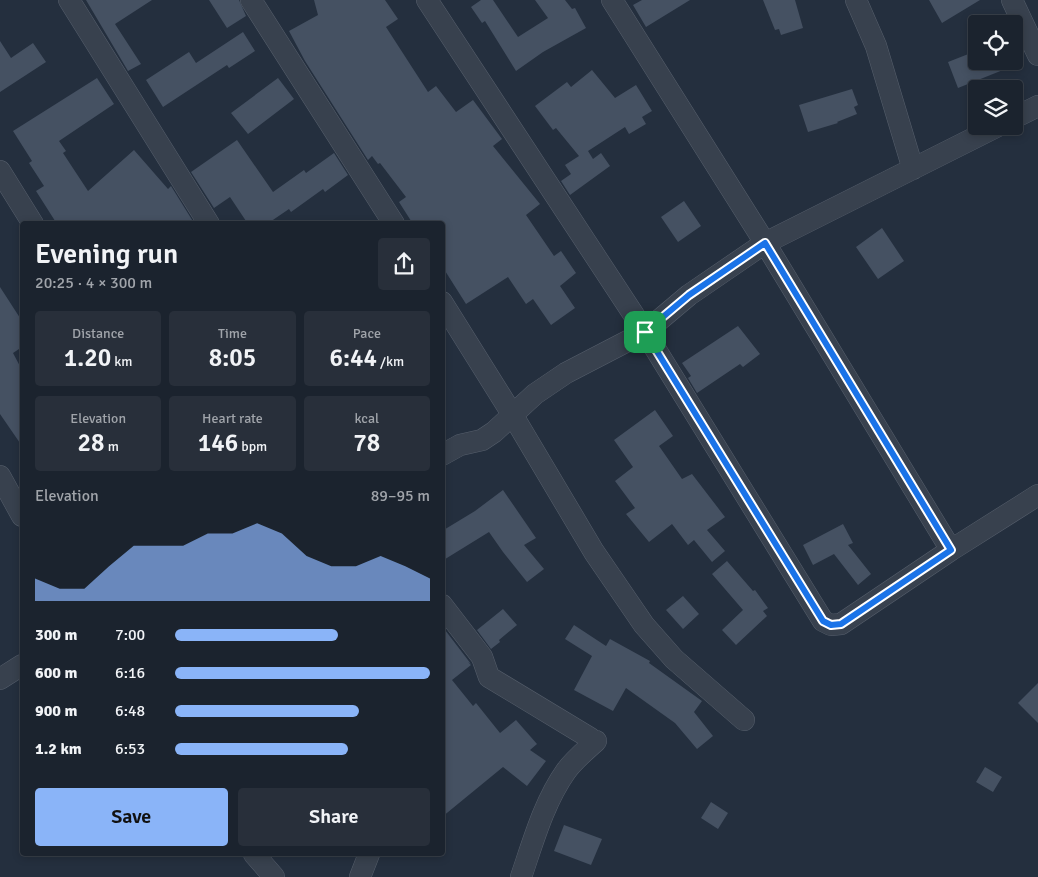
<!DOCTYPE html>
<html lang="en">
<head>
<meta charset="utf-8">
<style>
  body { margin:0; font-family:Signika,sans-serif; background:#282f3a; color:#f1f3f6; height:100vh; display:flex; flex-direction:column; font-size:19px; white-space:nowrap }
  * { box-sizing:border-box; margin:0 }
  p { font-size:16px; color:#a0a4aa }
  .icon { flex:none; width:28px; height:28px; fill:none; stroke:currentColor; stroke-width:2; stroke-linecap:round; stroke-linejoin:round }
  .map { position:relative; flex:1; overflow:hidden }
  .sheet { position:absolute; left:20px; top:221px; width:425px; height:635px; display:flex; flex-direction:column; background:#1b232e; border-radius:5px; box-shadow:0 2px 8px #0003,0 0 0 1px #39404a }
  .sheet>* { flex:none }
  .tools { position:absolute; left:968px; top:15px; display:grid; gap:10px }
  .tools a { display:grid; place-items:center; width:55px; height:55px; border-radius:5px; background:#1b232e; box-shadow:0 2px 8px #0003,0 0 0 1px #39404a; font-size:25px }
  .pin { position:absolute; display:grid; place-items:center; width:42px; height:42px; color:#fff; margin:-21px; border-radius:10px; box-shadow:0 2px 8px #0006 }
  .round { display:grid; place-items:center; flex:none; width:52px; height:52px; border-radius:5px; background:#282f3a }
  .headline { display:flex; align-items:center; justify-content:space-between; height:85px; padding:0 15px }
  h1 { font-size:28px; font-weight:600; line-height:38px }
  .metrics { display:grid; grid-template-columns:repeat(3,1fr); gap:8px; height:85px; padding:5px 15px }
  .metrics div { display:grid; align-content:center; border-radius:5px; background:#282f3a; text-align:center }
  .metrics b { font-size:25px; font-weight:600 }
  .metrics small { font-size:14px; font-weight:400 }
  .metrics p { font-size:14px }
  .chart { height:140px; padding:10px 15px }
  .chart p { display:flex; justify-content:space-between }
  .chart svg { width:100%; height:90px; margin-top:5px; fill:#8ab4f8; opacity:.7 }
  .cta { display:flex; gap:10px; margin-top:auto; padding:10px 15px }
  .cta a { flex:1; height:58px; border-radius:5px; background:#8ab4f8; color:#111; font-size:20px; font-weight:600; line-height:58px; text-align:center }
  .cta a+a { background:#282f3a; color:#f1f3f6 }
  ul { padding:0 15px; list-style:none; font-size:16px }
  li { display:grid; grid-template-columns:80px 60px 1fr; align-items:center; height:38px }
  li i { height:12px; border-radius:6px; background:#8ab4f8 }
  .map>svg:first-child { display:block }
  .building { fill:#455162 }
  .lines { fill:none; stroke-linecap:round; stroke-linejoin:round }
  .street-casing { stroke:#565f6c; stroke-width:22 }
  .street { stroke:#38414e; stroke-width:21 }
  .route-casing { stroke:#fff; stroke-width:10 }
  .route { stroke:#1a73e8; stroke-width:6 }
</style>
</head>
<body>
<div class="map">
<svg width="1038" height="877" viewBox="0 0 1038 877">
  <rect width="100%" height="100%" fill="#242f3e"/>
  <!-- building -->
  <path class="building" d="M86,0H152L115,24L141,64L128,71Z
    M209,0H239L246,16L227,28Z
    M314,0H385L398,19L386,27L428,92L436,86L456,112L473,100L502,139L493,146L540,204L526,215L554,256L561,251L576,273L560,286L575,308L551,325L533,299L526,304L508,277L466,304L442,266V224H413L399,202L406,197L380,163L378,164L372,156L368,160L305,61L289,31L318,15Z
    M481,0H493L518,37L548,18L535,0H565L572,9L575,8L586,28L543,52L516,71L485,21L482,23L471,7Z
    M642,0H690L646,27L633,5Z
    M763,0H795L803,28L781,35L779,29L775,30Z
    M929,0H980L942,23Z
    M243,32L255,51L229,68L227,65L163,107L146,80L189,52L196,63Z
    M0,41L11,58L33,43L46,62L0,92Z
    M976,51V61L1023,62L958,88L948,62Z
    M592,70L615,98L636,85L652,111L642,117L646,124L629,134L625,127L588,151L593,159L601,153L610,166L570,195L561,181L571,174L565,165L579,156L556,128L553,130L535,106L567,82L571,87Z
    M97,78L114,104L59,141L66,151L63,153L88,191L134,150L168,189L171,186L194,223L192,224H57L36,191L44,186L29,163L32,161L13,131Z
    M278,78L294,99L248,134L231,113Z
    M852,89L858,105L854,107L857,114L837,122L838,123L808,132L799,105Z
    M237,140L273,192L304,170L306,173L334,153L348,175L325,192L323,189L291,212L289,209L267,224H248L230,197L214,208L191,172Z
    M684,201L701,226L678,242L661,217Z
    M882,228L904,261L878,279L856,247Z
    M0,287L22,321V347L13,353L22,370V446L0,414Z
    M738,326L760,354L743,367L740,364L697,393L688,378L691,376L682,363Z
    M655,410L673,436L659,446L682,479L692,474L725,517L707,530L725,551L712,562L694,540L688,545L672,524L649,542L626,514L635,508L615,481L633,467L614,440Z
    M503,490L536,538L524,545L544,569L527,582L503,552L489,532L442,561V531L475,511Z
    M843,524L853,543L848,545L871,574L858,585L834,554L813,565L803,545Z
    M727,561L753,591L755,590L768,608L763,611L767,616L736,645L722,630L743,610L712,574Z
    M683,596L699,614L683,629L666,610Z
    M503,609L517,625L499,640L500,642L491,649L477,630Z
    M574,625L606,646L610,639L650,661L649,663L702,701L694,712L713,736L697,749L675,723L626,688L613,711L574,690L592,656L565,639Z
    M442,626L471,664L468,662L471,665L452,680L473,706L476,703L500,733L516,720L537,744L530,750L546,761L527,786L503,767L442,817Z
    M1038,683V723L1018,703Z
    M985,767L1002,777L993,792L976,782Z
    M711,802L728,813L718,829L701,818Z
    M564,825L602,839L591,865L554,851Z"/>
  <g class="lines">
    <defs>
      <path id="street" d="M69,0L209,224
        M251,0L394,224
        M427,0L645,332L823,621L831,625L841,624L951,550L1038,495
        M612,0L765,243L951,550
        M856,0L876,46L913,169
        M1012,0L1038,55
        M1014,118L1038,106
        M0,171L33,224
        M442,302L512,414L594,552L644,625L674,659L744,720
        M442,455L460,445L482,440L494,432L535,394L566,373L645,332L689,295L765,243L998,126
        M0,476L22,516
        M442,605L482,657L489,677L590,738L594,742L596,741C585,751 574,760 566,771C544,802 533,842 521,877
        M0,679L22,665
        M254,854L274,877
        M360,877L369,854"/>
    </defs>
    <!-- street casing -->
    <use href="#street" class="street-casing"/>
    <!-- street -->
    <use href="#street" class="street"/>
  </g>
  <g class="lines">
    <defs>
      <path id="route" d="M765,243L951,550L841,624L831,625L823,621L645,332L689,295Z"/>
    </defs>
    <!-- route casing -->
    <use href="#route" class="route-casing"/>
    <!-- route -->
    <use href="#route" class="route"/>
  </g>
</svg>
<div class="tools">
<a><svg class="icon" aria-label="locate" viewBox="0 0 24 24"><circle cx="12" cy="12" r="6"/><path d="M12 2v4M12 18v4M2 12h4M18 12h4"/></svg></a>
<a><svg class="icon" aria-label="layers" viewBox="0 0 24 24"><path d="M12 4l9 5-9 5-9-5zM3 14l9 5 9-5"/></svg></a>
</div>
<div class="pin" style="left:645px;top:332px;background:#1e9e55"><svg class="icon" aria-label="arrive" viewBox="0 0 24 24"><path d="M6 21V4h12l-3 4 3 4H6"/></svg></div>
<section class="sheet">
<div class="headline"><div><h1>Evening run</h1><p>20:25 · 4 × 300 m</p></div><a class="round"><svg class="icon" aria-label="share" viewBox="0 0 24 24"><path d="M12 15V3M7 8l5-5 5 5M5 13v7h14v-7"/></svg></a></div>
<div class="metrics">
<div><p>Distance</p><b>1.20<small> km</small></b></div>
<div><p>Time</p><b>8:05</b></div>
<div><p>Pace</p><b>6:44<small> /km</small></b></div>
</div>
<div class="metrics">
<div><p>Elevation</p><b>28<small> m</small></b></div>
<div><p>Heart rate</p><b>146<small> bpm</small></b></div>
<div><p>kcal</p><b>78</b></div>
</div>
<div class="chart"><p><span>Elevation</span>89–95 m</p>
<svg viewBox="0 0 160 44" preserveAspectRatio="none"><path d="M0 44V33L10 38L20 38L30 27L40 17L50 17L60 17L70 11L80 11L90 6L100 11L110 22L120 27L130 27L140 22L150 27L160 33V44z"/></svg>
</div>
<ul>
<li><b>300 m</b>7:00<i style="width:64%"></i></li>
<li><b>600 m</b>6:16<i style="width:100%"></i></li>
<li><b>900 m</b>6:48<i style="width:72%"></i></li>
<li><b>1.2 km</b>6:53<i style="width:68%"></i></li>
</ul>
<div class="cta"><a>Save</a><a>Share</a></div>
</section>
</div>
</body>
</html>
